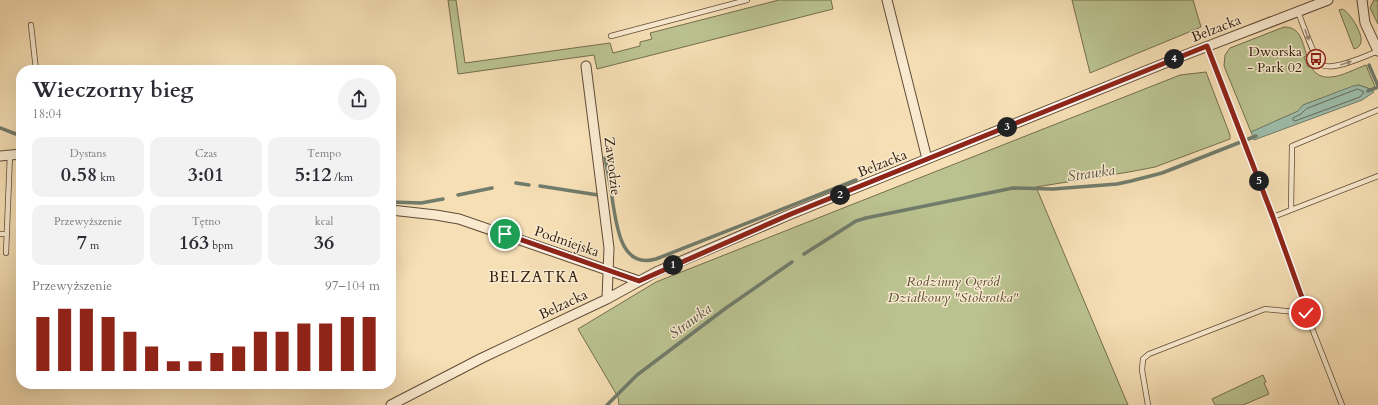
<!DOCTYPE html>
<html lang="pl">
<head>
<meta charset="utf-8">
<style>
  body { margin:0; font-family:Cardo,serif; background:#f2f2f3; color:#2b2b33; height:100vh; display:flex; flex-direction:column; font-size:15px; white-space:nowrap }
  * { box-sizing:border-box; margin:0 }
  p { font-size:13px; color:#7c7c81 }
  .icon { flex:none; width:22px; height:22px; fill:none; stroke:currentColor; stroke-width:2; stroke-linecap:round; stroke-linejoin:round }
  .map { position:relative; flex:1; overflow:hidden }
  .details { position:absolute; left:16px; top:65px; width:380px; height:324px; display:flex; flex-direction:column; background:#fff; border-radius:16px; box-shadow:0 4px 16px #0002 }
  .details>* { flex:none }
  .pin { position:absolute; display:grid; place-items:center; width:34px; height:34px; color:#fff; margin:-17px; border:2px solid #fff; border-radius:50%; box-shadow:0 1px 4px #0007 }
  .km { position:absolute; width:20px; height:20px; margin:-10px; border-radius:50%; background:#222; color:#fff; font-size:11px; line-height:20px; text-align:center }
  .round { display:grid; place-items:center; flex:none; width:42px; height:42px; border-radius:21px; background:#f2f2f3 }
  .head { display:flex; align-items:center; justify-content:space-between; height:68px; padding:0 16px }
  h1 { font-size:22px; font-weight:700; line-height:30px }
  .figures { display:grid; grid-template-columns:repeat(3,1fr); gap:6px; height:68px; padding:4px 16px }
  .figures div { display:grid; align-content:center; border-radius:10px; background:#f2f2f3; text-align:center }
  .figures b { font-size:20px; font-weight:700 }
  .figures small { font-size:11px; font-weight:400 }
  .figures p { font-size:11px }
  .chart { height:112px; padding:8px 16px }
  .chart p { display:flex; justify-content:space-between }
  .chart svg { width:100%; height:72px; margin-top:4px; stroke:#8f2418; stroke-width:6 }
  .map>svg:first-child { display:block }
  .green { fill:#bac290; stroke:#746e4e }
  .water { fill:#9dbdab; stroke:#717c6b }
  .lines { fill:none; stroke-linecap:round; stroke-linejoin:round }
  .shore { stroke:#666c5b; stroke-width:1 }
  .stream { stroke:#717c6b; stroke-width:3.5 }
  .lane-casing { stroke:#604b36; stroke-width:6 }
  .street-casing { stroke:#604b36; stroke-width:11 }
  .lane { stroke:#f9eacf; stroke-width:4.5 }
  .street { stroke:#f9eacf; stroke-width:9 }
  .oneway { fill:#9e8c77 }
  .route-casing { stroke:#fff; stroke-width:8 }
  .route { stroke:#8f2418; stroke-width:5 }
  .labels { text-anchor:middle; stroke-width:3; stroke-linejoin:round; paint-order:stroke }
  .street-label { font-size:14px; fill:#2e1a0b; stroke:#f9eacf }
  .poi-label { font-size:14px; fill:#2e1a0b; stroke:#f9eacf; text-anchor:end }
  .park-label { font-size:14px; font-style:italic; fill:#584c33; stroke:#f9eacf }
  .water-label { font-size:15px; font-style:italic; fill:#555343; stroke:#f9eacf }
  .neighbourhood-label { font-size:15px; letter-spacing:1px; fill:#2e1a0b; stroke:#f9eacf }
</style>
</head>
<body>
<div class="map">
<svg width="1378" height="405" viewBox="0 0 1378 405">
  <rect width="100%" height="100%" fill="#f6dfb5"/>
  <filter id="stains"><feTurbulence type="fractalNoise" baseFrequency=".005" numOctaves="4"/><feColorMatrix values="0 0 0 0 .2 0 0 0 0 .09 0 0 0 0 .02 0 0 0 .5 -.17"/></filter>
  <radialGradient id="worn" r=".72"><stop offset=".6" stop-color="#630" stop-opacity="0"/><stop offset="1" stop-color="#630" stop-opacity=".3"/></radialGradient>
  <!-- green -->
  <path class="green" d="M448,0H456L465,63L610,43L613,53L640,46V42L652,39L650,33L779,0H831L833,9L597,69L594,55L458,74Z
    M1072,0H1193L1201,27L1090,73Z
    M1374,0H1378V24L1370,8Z
    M1342,9C1350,12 1363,34 1361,42C1360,46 1358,48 1354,49L1339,10Z
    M1284,27C1301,27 1302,42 1307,56L1304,57L1308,67H1311C1323,88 1349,71 1366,65L1375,87L1370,89L1359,85L1303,105L1299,111L1251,132L1224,66L1225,55L1230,48Z
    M1206,72L1230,135V139L1155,167L1129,172L1036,187L1128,405H619L618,397L578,329L656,282L1180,75Z
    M1263,375L1266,382L1264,383L1269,394L1243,405H1215L1212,399Z"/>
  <!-- water -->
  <path class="water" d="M1359,85L1370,89L1374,92L1362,100L1254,140L1251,132L1298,111L1303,105L1353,86Z"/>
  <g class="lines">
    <!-- shore -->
    <path class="shore" d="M1358,89L1364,92L1360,97L1295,121L1293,120V118L1301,114L1306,109Z"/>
    <!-- stream -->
    <path class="stream" d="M1369,65L1378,86
      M1368,91L1378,87
      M0,128L21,136
      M605,158C608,173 611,188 613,204C617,227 621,269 656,259L856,180
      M516,183L529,185
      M540,186L598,195
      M458,195L492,188
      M391,202L421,203L443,199
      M804,254L856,221L866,218L1013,188L1053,189L1117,184L1131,181L1162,173L1256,136
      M607,405L637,375L726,308L792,262"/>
    <defs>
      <path id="lane" d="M1298,12C1302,21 1315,61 1322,65C1333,71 1366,56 1378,51
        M31,25L36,70
        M611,36L747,0
        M1207,46L1273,217L1304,303L1306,313L1342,405
        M1291,210L1378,176
        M1273,217L1291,210L1292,146L1378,110
        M0,234H7
        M6,253L10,154
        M1148,405L1142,370L1143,359L1149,354L1265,309L1306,313"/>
      <path id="street" d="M887,0L927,159
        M1362,0L1365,23L1378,51
        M586,66L609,248L607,299
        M0,156L21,154
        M391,210L436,215L459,219L639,281
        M391,405L482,358L607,299L656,272L791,214L942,153L1190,53L1328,0"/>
    </defs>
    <!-- lane casing -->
    <use href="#lane" class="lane-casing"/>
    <!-- street casing -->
    <use href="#street" class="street-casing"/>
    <!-- lane -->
    <use href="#lane" class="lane"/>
    <!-- street -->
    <use href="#street" class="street"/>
  </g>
  <!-- one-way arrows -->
  <defs><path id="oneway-solid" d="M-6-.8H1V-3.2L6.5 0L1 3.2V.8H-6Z"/></defs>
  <g class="oneway">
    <use href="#oneway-solid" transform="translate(1307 35) rotate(69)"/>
    <use href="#oneway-solid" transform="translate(1346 63) rotate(-19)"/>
  </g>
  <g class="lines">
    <defs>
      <path id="route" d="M505,234L639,281L791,214L1207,46L1273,217L1304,303L1306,313"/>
    </defs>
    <!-- route casing -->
    <use href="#route" class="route-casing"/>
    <!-- route -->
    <use href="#route" class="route"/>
  </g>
  <!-- icons -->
  <defs>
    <symbol id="bus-ring" viewBox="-11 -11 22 22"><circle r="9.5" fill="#f9eacf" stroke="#8f2418" stroke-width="1.5"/><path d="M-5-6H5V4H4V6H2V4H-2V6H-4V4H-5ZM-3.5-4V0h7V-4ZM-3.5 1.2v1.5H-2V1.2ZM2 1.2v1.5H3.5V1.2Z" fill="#8f2418"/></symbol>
  </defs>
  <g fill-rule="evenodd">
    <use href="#bus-ring" x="1305" y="48" width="22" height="22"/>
  </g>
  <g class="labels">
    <!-- street labels -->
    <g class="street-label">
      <text transform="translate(1216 28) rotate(-21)" y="5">Belzacka</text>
      <text transform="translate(882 163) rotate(-22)" y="5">Belzacka</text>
      <text transform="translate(613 166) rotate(83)" y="5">Zawodzie</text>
      <text transform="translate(567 241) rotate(19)" y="5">Podmiejska</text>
      <text transform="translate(563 304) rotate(-25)" y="5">Belzacka</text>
    </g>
    <!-- poi labels -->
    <g class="poi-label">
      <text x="1302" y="56">Dworska<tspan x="1302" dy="16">- Park 02</tspan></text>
    </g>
    <!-- park labels -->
    <g class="park-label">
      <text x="953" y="286">Rodzinny Ogród<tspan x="953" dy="16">Działkowy "Stokrotka"</tspan></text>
    </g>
    <!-- water labels -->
    <g class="water-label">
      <text transform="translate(1091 173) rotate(-8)" y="5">Strawka</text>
      <text transform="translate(690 321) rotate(-36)" y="5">Strawka</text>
    </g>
    <!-- neighbourhood labels -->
    <g class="neighbourhood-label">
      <text x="534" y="282">BELZATKA</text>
    </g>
  </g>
  <rect width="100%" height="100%" filter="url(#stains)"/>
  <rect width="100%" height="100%" fill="url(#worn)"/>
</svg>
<div class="pin" style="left:505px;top:234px;background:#1e9e55"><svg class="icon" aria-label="arrive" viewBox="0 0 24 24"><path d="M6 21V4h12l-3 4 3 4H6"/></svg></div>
<div class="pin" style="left:1306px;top:313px;background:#d93025"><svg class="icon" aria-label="check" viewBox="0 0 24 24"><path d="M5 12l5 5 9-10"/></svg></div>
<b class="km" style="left:673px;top:265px">1</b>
<b class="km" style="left:840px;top:195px">2</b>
<b class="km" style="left:1007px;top:127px">3</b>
<b class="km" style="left:1174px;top:59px">4</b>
<b class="km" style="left:1259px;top:181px">5</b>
<section class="details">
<div class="head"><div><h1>Wieczorny bieg</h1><p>18:04</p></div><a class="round"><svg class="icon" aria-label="share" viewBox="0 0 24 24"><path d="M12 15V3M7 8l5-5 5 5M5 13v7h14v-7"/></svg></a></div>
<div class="figures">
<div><p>Dystans</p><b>0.58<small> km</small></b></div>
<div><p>Czas</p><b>3:01</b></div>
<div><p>Tempo</p><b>5:12<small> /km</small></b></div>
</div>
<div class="figures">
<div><p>Przewyższenie</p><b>7<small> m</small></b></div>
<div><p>Tętno</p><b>163<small> bpm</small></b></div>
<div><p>kcal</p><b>36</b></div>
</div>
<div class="chart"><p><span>Przewyższenie</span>97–104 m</p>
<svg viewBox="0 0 160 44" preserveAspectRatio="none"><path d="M5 44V11M15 44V6M25 44V6M35 44V11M45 44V20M55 44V29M65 44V38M75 44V38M85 44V33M95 44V29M105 44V20M115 44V20M125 44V15M135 44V15M145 44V11M155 44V11"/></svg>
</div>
</section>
</div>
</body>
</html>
